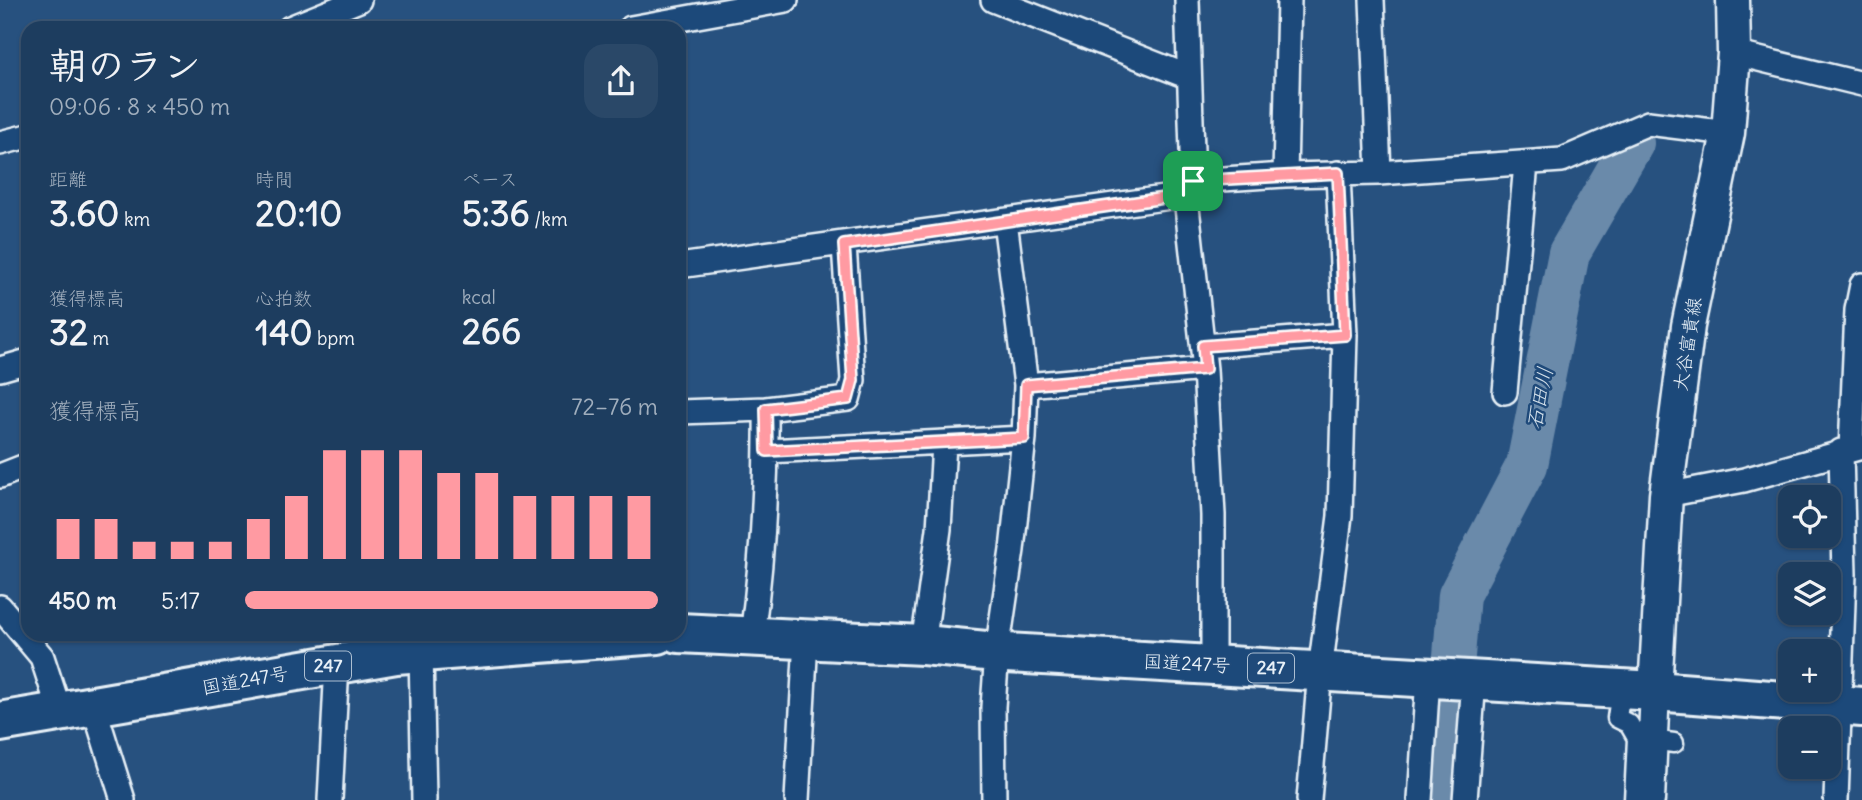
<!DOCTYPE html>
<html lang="ja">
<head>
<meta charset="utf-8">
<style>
  body { margin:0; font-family:Delius,"Klee One",sans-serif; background:#2a4868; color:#f1f3f6; height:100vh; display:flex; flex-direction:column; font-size:26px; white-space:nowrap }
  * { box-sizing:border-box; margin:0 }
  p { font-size:23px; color:#a0aebd }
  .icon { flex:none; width:38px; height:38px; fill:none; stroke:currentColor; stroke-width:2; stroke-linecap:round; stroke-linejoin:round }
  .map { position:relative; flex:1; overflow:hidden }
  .details { position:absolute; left:21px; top:21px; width:665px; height:620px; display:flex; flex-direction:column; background:#1d3d5f; border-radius:21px; box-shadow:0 2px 5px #0004,0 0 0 2px #3b5674 }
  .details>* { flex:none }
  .fabs { position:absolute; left:1778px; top:485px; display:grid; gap:14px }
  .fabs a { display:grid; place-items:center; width:63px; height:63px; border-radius:14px; background:#1d3d5f; box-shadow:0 2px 5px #0004,0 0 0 2px #3b5674; font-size:35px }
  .pin { position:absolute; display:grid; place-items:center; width:60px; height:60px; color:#fff; margin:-30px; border-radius:14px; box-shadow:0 4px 10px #0006 }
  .round { display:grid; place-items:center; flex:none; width:74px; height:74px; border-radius:21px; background:#2a4868 }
  .head { display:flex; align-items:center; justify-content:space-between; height:119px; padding:0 28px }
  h1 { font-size:38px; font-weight:700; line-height:52px }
  .stats { display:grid; grid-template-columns:repeat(3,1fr); gap:10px; height:119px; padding:7px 28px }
  .stats div { display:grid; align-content:center }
  .stats b { font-size:35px; font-weight:700 }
  .stats small { font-size:19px; font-weight:400 }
  .stats p { font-size:19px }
  .chart { height:196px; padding:14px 28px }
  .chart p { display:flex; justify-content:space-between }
  .chart svg { width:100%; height:126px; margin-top:7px; stroke:#ff9aa2; stroke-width:6 }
  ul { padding:0 28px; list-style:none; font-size:23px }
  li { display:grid; grid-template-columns:112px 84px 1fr; align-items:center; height:52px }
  li i { height:18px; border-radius:9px; background:#ff9aa2 }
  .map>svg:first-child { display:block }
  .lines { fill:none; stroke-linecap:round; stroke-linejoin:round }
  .river { stroke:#6b8aaa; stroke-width:42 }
  .pedestrian-casing { stroke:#e8f1f8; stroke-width:23 }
  .minor-casing { stroke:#e8f1f8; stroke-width:28 }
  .tertiary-casing { stroke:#e8f1f8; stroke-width:33 }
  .secondary-casing { stroke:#e8f1f8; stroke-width:37 }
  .trunk-casing { stroke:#e8f1f8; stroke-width:44 }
  .pedestrian { stroke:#1f4a7a; stroke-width:18 }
  .minor { stroke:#1f4a7a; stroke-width:23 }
  .tertiary { stroke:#1f4a7a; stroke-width:28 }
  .secondary { stroke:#1f4a7a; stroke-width:32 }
  .trunk { stroke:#1f4a7a; stroke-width:38 }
  .route-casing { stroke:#fff; stroke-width:14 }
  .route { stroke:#ff9aa2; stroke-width:9 }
  .labels { text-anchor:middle; stroke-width:5; stroke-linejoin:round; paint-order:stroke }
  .shield { fill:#1f4a7a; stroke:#acbfd2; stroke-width:2 }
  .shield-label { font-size:18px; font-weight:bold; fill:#e8f1f8 }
  .street-label { font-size:19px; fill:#e8f1f8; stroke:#1f4a7a }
  .water-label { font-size:21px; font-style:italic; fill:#d5e2ec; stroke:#1f4a7a }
</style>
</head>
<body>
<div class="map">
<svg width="1862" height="800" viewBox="0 0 1862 800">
  <rect width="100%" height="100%" fill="#27517f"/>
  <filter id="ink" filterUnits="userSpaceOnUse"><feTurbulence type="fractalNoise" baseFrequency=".0143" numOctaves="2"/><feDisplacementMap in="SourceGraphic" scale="14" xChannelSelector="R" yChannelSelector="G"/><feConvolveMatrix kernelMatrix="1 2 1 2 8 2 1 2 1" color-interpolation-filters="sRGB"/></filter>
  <g filter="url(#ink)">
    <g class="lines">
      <!-- river -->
      <path class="river" d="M1454,656L1459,595L1527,465L1569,253L1633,143
        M1443,800L1451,711"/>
      <defs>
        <path id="pedestrian" d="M1622,684L1617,718L1629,724L1637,738L1634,800
          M1643,739L1674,743"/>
        <path id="minor" d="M993,0L1189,77
          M1187,0L1193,181L1186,198L1205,369L1213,515V664
          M1372,0L1379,173
          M290,28L359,0
          M631,28L786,0
          M1734,53L1862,84
          M0,143L28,136
          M1285,175L1289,0
          M1193,181L1285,175L1379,173L1562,160L1648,123L1728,133
          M679,266L1171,197L1186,198
          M1203,346L1345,335
          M0,369L28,361
          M1026,385L1205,369
          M1505,392L1526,164
          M679,412L766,409
          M1851,449L1857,310L1862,285
          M767,451L1024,438
          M0,476L28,465
          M1666,495L1744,480L1862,447
          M0,607L42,657L60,712
          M752,636C762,561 767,485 766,409L848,399L853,380L844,245
          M923,645L939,529L944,444
          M421,651L424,800
          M94,707L123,800
          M330,800L337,664
          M797,800L806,639
          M994,800L993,707L997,652L1012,550L1024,438L1026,385L1005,221
          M1309,800L1320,671L1340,516L1345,335L1338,173
          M1420,800L1428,677
          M1465,800L1474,680
          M1836,800L1844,574L1841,451"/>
        <path id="tertiary" d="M1650,800L1655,691"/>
        <path id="secondary" d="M1655,691L1666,495L1688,326L1728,133L1734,53L1733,0"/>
        <path id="trunk" d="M679,633L923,645L1007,653L1655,691L1862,707
          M0,722L396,654L658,634"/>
      </defs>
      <!-- pedestrian casing -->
      <use href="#pedestrian" class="pedestrian-casing"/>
      <!-- minor casing -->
      <use href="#minor" class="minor-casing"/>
      <!-- tertiary casing -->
      <use href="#tertiary" class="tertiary-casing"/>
      <!-- secondary casing -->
      <use href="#secondary" class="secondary-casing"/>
      <!-- trunk casing -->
      <use href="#trunk" class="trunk-casing"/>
      <!-- pedestrian -->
      <use href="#pedestrian" class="pedestrian"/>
      <!-- minor -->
      <use href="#minor" class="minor"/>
      <!-- tertiary -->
      <use href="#tertiary" class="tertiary"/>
      <!-- secondary -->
      <use href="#secondary" class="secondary"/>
      <!-- trunk -->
      <use href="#trunk" class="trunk"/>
    </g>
  </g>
  <g class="lines" filter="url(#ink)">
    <defs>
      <path id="route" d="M1338,173L1345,335L1203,346L1205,369L1026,385L1024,438L767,451L766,409L848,399L853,380L844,245L1171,197L1186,198L1193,181Z"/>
    </defs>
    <!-- route casing -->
    <use href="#route" class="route-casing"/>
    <!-- route -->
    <use href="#route" class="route"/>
  </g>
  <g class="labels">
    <!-- shield labels -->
    <g class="shield">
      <rect x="305" y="651.5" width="46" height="29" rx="5"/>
      <rect x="1248" y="653.5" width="46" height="29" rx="5"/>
    </g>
    <g class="shield-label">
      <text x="328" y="672">247</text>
      <text x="1271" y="674">247</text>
    </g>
    <!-- street labels -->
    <g class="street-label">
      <text transform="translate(1687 344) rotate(-81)" y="7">大谷富貴線</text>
      <text transform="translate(1187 663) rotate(3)" y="7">国道247号</text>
      <text transform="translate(245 680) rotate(-10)" y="7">国道247号</text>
    </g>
    <!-- water labels -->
    <g class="water-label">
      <text transform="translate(1540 398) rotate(-79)" y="7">石田川</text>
    </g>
  </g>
</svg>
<div class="fabs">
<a><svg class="icon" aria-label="locate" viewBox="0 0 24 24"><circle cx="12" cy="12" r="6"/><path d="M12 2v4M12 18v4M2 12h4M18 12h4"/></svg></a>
<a><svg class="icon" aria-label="layers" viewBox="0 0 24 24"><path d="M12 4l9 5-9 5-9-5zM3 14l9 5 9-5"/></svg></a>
<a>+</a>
<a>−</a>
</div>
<div class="pin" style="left:1193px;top:181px;background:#1e9e55"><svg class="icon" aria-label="arrive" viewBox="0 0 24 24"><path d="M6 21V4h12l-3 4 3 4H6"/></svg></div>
<section class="details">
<div class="head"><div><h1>朝のラン</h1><p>09:06 · 8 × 450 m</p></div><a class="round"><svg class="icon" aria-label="share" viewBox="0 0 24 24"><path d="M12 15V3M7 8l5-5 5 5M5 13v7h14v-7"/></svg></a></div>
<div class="stats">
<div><p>距離</p><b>3.60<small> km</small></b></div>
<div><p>時間</p><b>20:10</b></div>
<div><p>ペース</p><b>5:36<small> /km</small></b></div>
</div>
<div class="stats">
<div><p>獲得標高</p><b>32<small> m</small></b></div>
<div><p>心拍数</p><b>140<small> bpm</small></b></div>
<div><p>kcal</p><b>266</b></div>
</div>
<div class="chart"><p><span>獲得標高</span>72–76 m</p>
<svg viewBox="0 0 160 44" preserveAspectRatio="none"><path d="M5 44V30M15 44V30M25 44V38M35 44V38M45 44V38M55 44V30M65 44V22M75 44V6M85 44V6M95 44V6M105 44V14M115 44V14M125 44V22M135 44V22M145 44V22M155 44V22"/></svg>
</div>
<ul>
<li><b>450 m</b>5:17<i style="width:100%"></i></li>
</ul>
</section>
</div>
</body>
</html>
